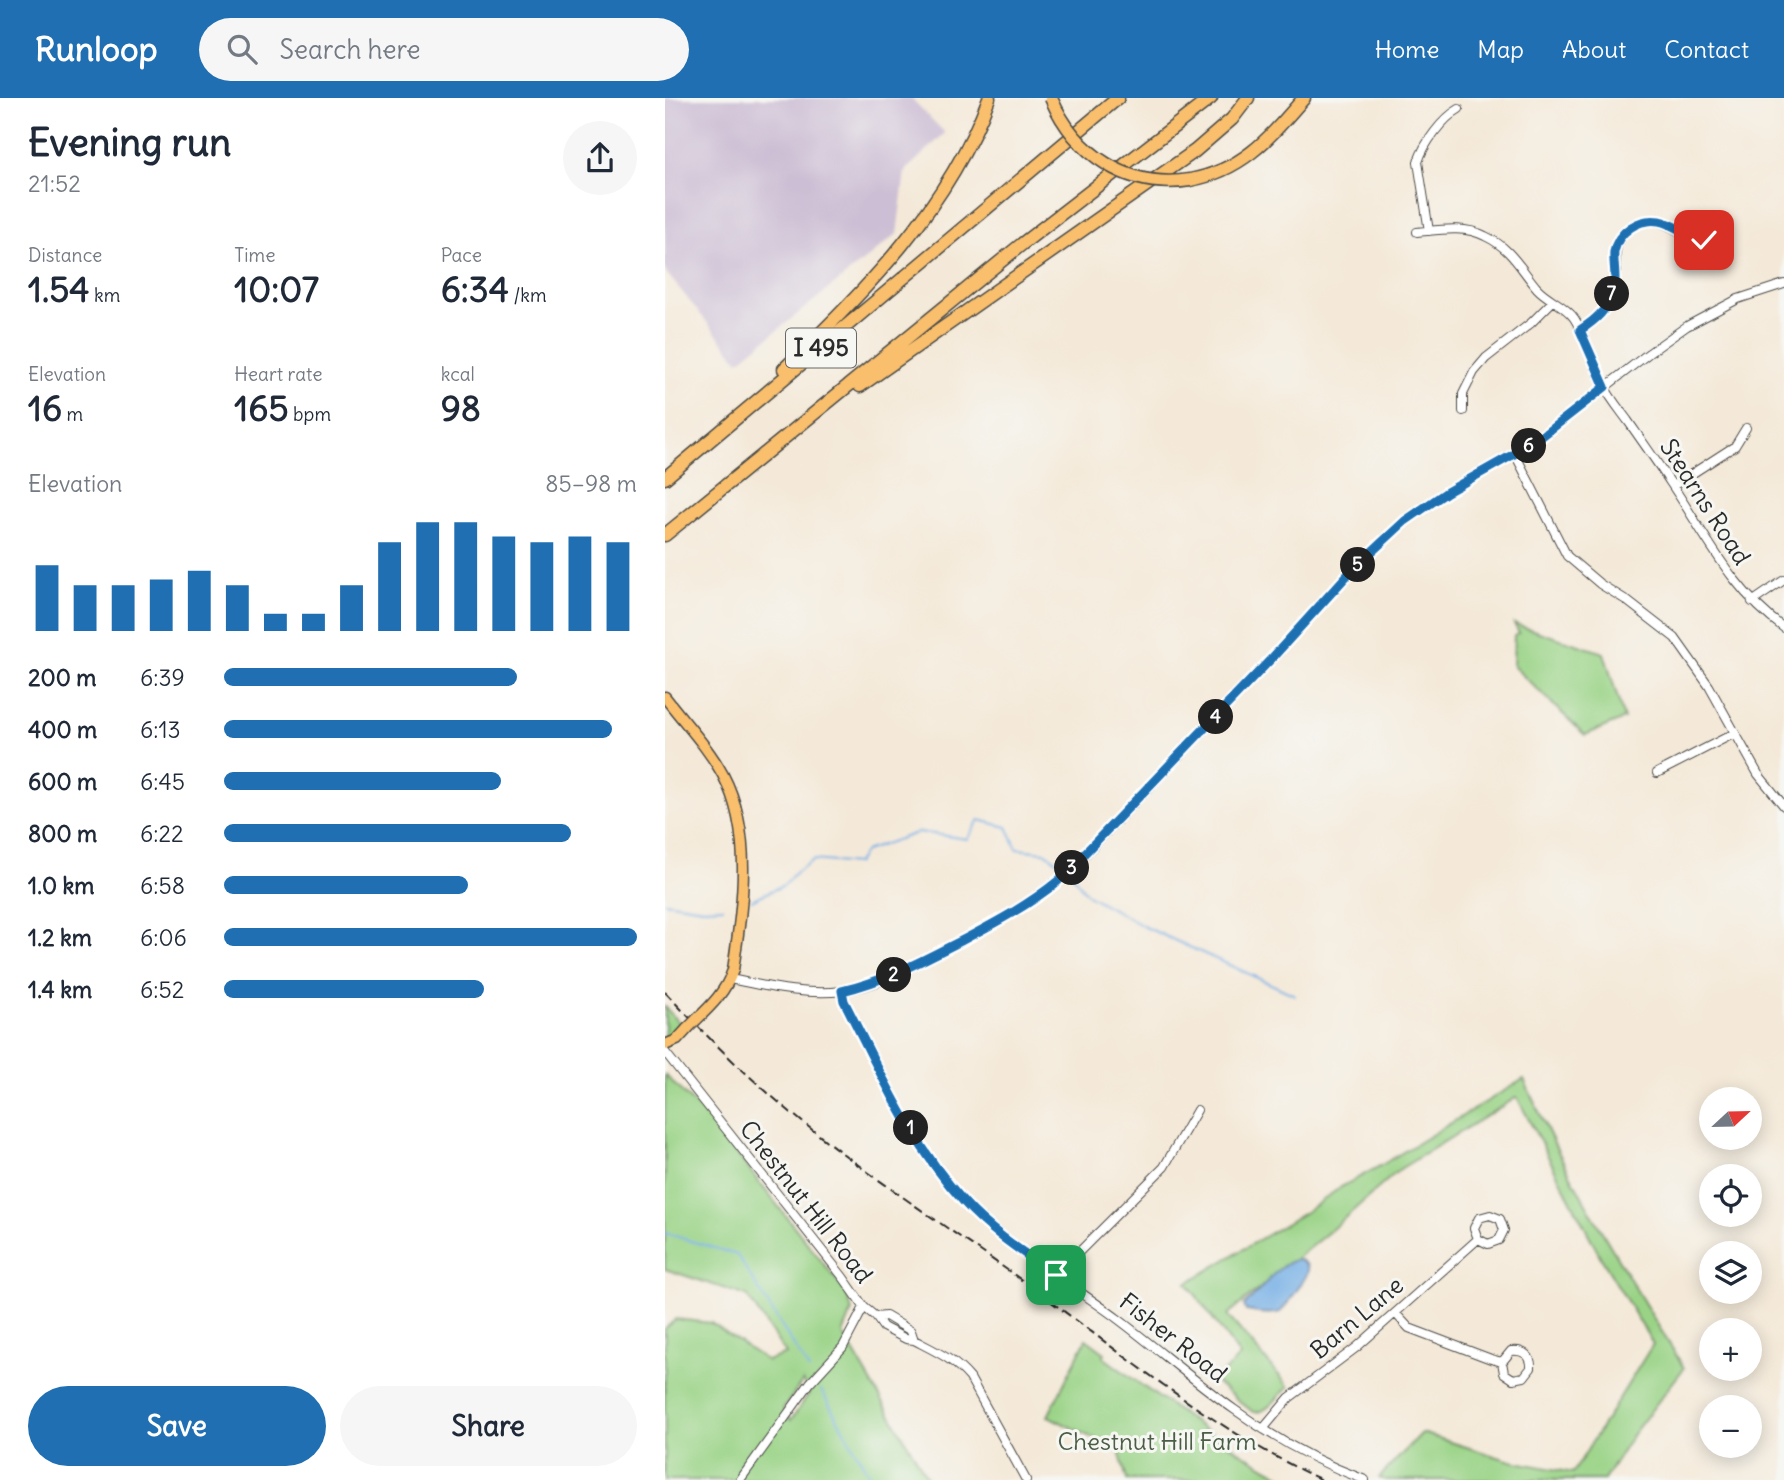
<!DOCTYPE html>
<html lang="en">
<head>
<meta charset="utf-8">
<style>
  body { margin:0; font-family:Delius,sans-serif; background:#f6f6f7; color:#1f2937; height:100vh; display:flex; flex-direction:column; font-size:26px; white-space:nowrap }
  * { box-sizing:border-box; margin:0 }
  p { font-size:23px; color:#747a83 }
  .icon { flex:none; width:38px; height:38px; fill:none; stroke:currentColor; stroke-width:2; stroke-linecap:round; stroke-linejoin:round }
  .map { position:relative; flex:1; overflow:hidden }
  .sheet { display:flex; flex-direction:column; background:#fff; width:665px }
  .sheet>* { flex:none }
  .needle { width:46px; rotate:68deg }
  .controls { position:absolute; left:1034px; top:989px; display:grid; gap:14px }
  .controls a { display:grid; place-items:center; width:63px; height:63px; border-radius:50%; background:#fff; box-shadow:0 4px 18px #0003; font-size:35px }
  .pin { position:absolute; display:grid; place-items:center; width:60px; height:60px; color:#fff; margin:-30px; border-radius:14px; box-shadow:0 4px 10px #0006 }
  .km { position:absolute; width:35px; height:35px; margin:-18px; border-radius:50%; background:#222; color:#fff; font-size:19px; line-height:35px; text-align:center }
  .round { display:grid; place-items:center; flex:none; width:74px; height:74px; border-radius:37px; background:#f6f6f7 }
  .summary { display:flex; align-items:center; justify-content:space-between; height:119px; padding:0 28px }
  h1 { font-size:38px; font-weight:700; line-height:52px }
  .figures { display:grid; grid-template-columns:repeat(3,1fr); gap:10px; height:119px; padding:7px 28px }
  .figures div { display:grid; align-content:center }
  .figures b { font-size:35px; font-weight:700 }
  .figures small { font-size:19px; font-weight:400 }
  .figures p { font-size:19px }
  .chart { height:196px; padding:14px 28px }
  .chart p { display:flex; justify-content:space-between }
  .chart svg { width:100%; height:126px; margin-top:7px; stroke:#1f6fb2; stroke-width:6 }
  .primary-button { display:flex; gap:14px; margin-top:auto; padding:14px 28px }
  .primary-button a { flex:1; height:80px; border-radius:42px; background:#1f6fb2; color:#fff; font-size:28px; font-weight:700; line-height:80px; text-align:center }
  .primary-button a+a { background:#f6f6f7; color:#1f2937 }
  ul { padding:0 28px; list-style:none; font-size:23px }
  li { display:grid; grid-template-columns:112px 84px 1fr; align-items:center; height:52px }
  li i { height:18px; border-radius:9px; background:#1f6fb2 }
  header { display:flex; align-items:center; gap:42px; box-sizing:border-box; height:98px; padding:0 35px; background:#1f6fb2; color:#fff }
  header strong { font-size:33px }
  nav { display:flex; gap:38px; margin-inline-start:auto; font-size:24px }
  .search { width:490px; height:63px; background:#f6f6f7; display:flex; align-items:center; gap:18px; box-sizing:border-box; padding:0 24px; border-radius:38px; color:#747a83; font-size:26px }
  main { display:flex; flex:1; min-height:0 }
  .map>svg:first-child { display:block }
  .industrial { fill:#ccbed4 }
  .green { fill:#9ad386; stroke:#627f58; stroke-width:2; fill-rule:evenodd }
  .water { fill:#75aee5; stroke:#506c88; stroke-width:2 }
  .lines { fill:none; stroke-linecap:round; stroke-linejoin:round }
  .stream { stroke:#75aee5; stroke-width:2 }
  .minor-casing { stroke:#494845; stroke-width:10 }
  .major-casing { stroke:#494845; stroke-width:13 }
  .highway-casing { stroke:#494845; stroke-width:15 }
  .minor { stroke:#fff; stroke-width:8 }
  .major { stroke:#f9bf6d; stroke-width:10 }
  .highway { stroke:#f9bf6d; stroke-width:12 }
  .rail { stroke:#2b2b2b; stroke-width:2; stroke-dasharray:10 5; stroke-linecap:butt }
  .major-bridge-casing { stroke:#494845; stroke-width:13; stroke-linecap:butt }
  .highway-bridge-casing { stroke:#494845; stroke-width:15; stroke-linecap:butt }
  .major-bridge { stroke:#f9bf6d; stroke-width:10 }
  .highway-bridge { stroke:#f9bf6d; stroke-width:12 }
  .route-casing { stroke:#fff; stroke-width:14 }
  .route { stroke:#1f6fb2; stroke-width:9 }
  .labels { text-anchor:middle; stroke-width:6; stroke-linejoin:round; paint-order:stroke }
  .shield { fill:#f6f6f2; stroke:#686867; stroke-width:2 }
  .shield-label { font-size:23px; font-weight:bold; fill:#2b2b2b }
  .street-label { font-size:24px; fill:#2b2b2b; stroke:#f6f6f2 }
  .park-label { font-size:24px; fill:#4c5d46; stroke:#f6f6f2 }
</style>
</head>
<body>
<header>
<strong>Runloop</strong>
<div class="search"><svg class="icon" aria-label="search" viewBox="0 0 24 24"><circle cx="10" cy="10" r="6"/><path d="M15 15l6 6"/></svg>Search here</div>
<nav><a>Home</a><a>Map</a><a>About</a><a>Contact</a></nav>
</header>
<main>
<section class="sheet">
<div class="summary"><div><h1>Evening run</h1><p>21:52</p></div><a class="round"><svg class="icon" aria-label="share" viewBox="0 0 24 24"><path d="M12 15V3M7 8l5-5 5 5M5 13v7h14v-7"/></svg></a></div>
<div class="figures">
<div><p>Distance</p><b>1.54<small> km</small></b></div>
<div><p>Time</p><b>10:07</b></div>
<div><p>Pace</p><b>6:34<small> /km</small></b></div>
</div>
<div class="figures">
<div><p>Elevation</p><b>16<small> m</small></b></div>
<div><p>Heart rate</p><b>165<small> bpm</small></b></div>
<div><p>kcal</p><b>98</b></div>
</div>
<div class="chart"><p><span>Elevation</span>85–98 m</p>
<svg viewBox="0 0 160 44" preserveAspectRatio="none"><path d="M5 44V21M15 44V28M25 44V28M35 44V26M45 44V23M55 44V28M65 44V38M75 44V38M85 44V28M95 44V13M105 44V6M115 44V6M125 44V11M135 44V13M145 44V11M155 44V13"/></svg>
</div>
<ul>
<li><b>200 m</b>6:39<i style="width:71%"></i></li>
<li><b>400 m</b>6:13<i style="width:94%"></i></li>
<li><b>600 m</b>6:45<i style="width:67%"></i></li>
<li><b>800 m</b>6:22<i style="width:84%"></i></li>
<li><b>1.0 km</b>6:58<i style="width:59%"></i></li>
<li><b>1.2 km</b>6:06<i style="width:100%"></i></li>
<li><b>1.4 km</b>6:52<i style="width:63%"></i></li>
</ul>
<div class="primary-button"><a>Save</a><a>Share</a></div>
</section>
<div class="map">
<svg width="1119" height="1382" viewBox="0 0 1119 1382">
  <rect width="100%" height="100%" fill="#f6f6f2"/>
  <filter id="ink" filterUnits="userSpaceOnUse"><feTurbulence type="fractalNoise" baseFrequency=".0143" numOctaves="2"/><feDisplacementMap in="SourceGraphic" scale="14" xChannelSelector="R" yChannelSelector="G"/><feConvolveMatrix kernelMatrix="1 2 1 2 8 2 1 2 1" color-interpolation-filters="sRGB"/></filter>
  <filter id="wash" filterUnits="userSpaceOnUse"><feTurbulence type="fractalNoise" baseFrequency=".00686" numOctaves="4" result="noise"/><feDisplacementMap in="SourceGraphic" scale="28" xChannelSelector="R" yChannelSelector="G"/><feGaussianBlur stdDeviation="1.57" result="paint"/><feColorMatrix in="noise" values="0 0 0 0 0 0 0 0 0 0 0 0 0 0 0 0 0 1.4 0 .05"/><feComposite in="paint" operator="in"/></filter>
  <g filter="url(#wash)">
    <rect width="100%" height="100%" fill="#f4e9d8"/>
    <!-- industrial -->
    <path class="industrial" d="M0,0H246L280,35L240,73L232,136L74,263L0,173Z"/>
    <!-- green -->
    <path class="green" d="M849,526L939,555L959,621L920,637L848,568L849,538L854,535Z
      M0,909L18,929L0,946Z
      M0,977L44,1021L181,1194L187,1213L178,1236L264,1382H0V1231L11,1221L46,1225L102,1263L121,1256L82,1198L0,1171ZM138,1283L145,1294L126,1322L118,1311Z
      M859,981C902,1082 962,1176 1019,1270L968,1336L939,1382H721L714,1380L757,1335L846,1363L908,1375L988,1246L936,1160L852,999L735,1071L666,1132L562,1217L624,1289C613,1297 603,1316 588,1314L549,1283L575,1258L522,1185L642,1113L676,1089L715,1068Z
      M421,1241L440,1255L438,1259C498,1303 558,1347 624,1382H462L454,1353L383,1318Z"/>
    <!-- water -->
    <path class="water" d="M633,1161C638,1163 643,1166 643,1172C644,1177 619,1211 615,1214C608,1218 590,1214 581,1213L579,1207C598,1193 609,1167 633,1161Z"/>
    <g class="lines">
      <!-- stream -->
      <path class="stream" d="M407,777L423,797L478,828L630,897
        M86,802L119,787L131,774L148,762L191,766L200,753L254,734L302,741L314,722L342,729L352,751L380,754L397,767
        M0,804L38,810L58,809
        M0,1135L72,1157L144,1272
        M156,1292L205,1378V1382"/>
    </g>
  </g>
  <g filter="url(#ink)">
    <g class="lines">
      <defs>
        <path id="minor" d="M764,133L753,64C759,45 778,20 794,11
          M752,134C774,132 799,127 820,138C846,150 855,170 872,190C883,202 900,207 909,220C922,240 928,266 939,288C945,300 955,312 963,323C977,343 992,364 1005,384C1041,437 1066,492 1119,530
          M915,232C932,222 944,211 949,191C955,167 941,143 969,127C996,113 1012,138 1036,142C1041,142 1047,140 1052,139
          M798,313V296L809,274L821,260L866,225L887,204
          M850,356L902,458L935,486L961,502L1010,540L1044,588L1093,676L1119,708
          M1008,388L1070,348L1081,330
          M1087,504L1119,482
          M992,675L1070,635
          M65,881C100,888 142,898 177,893C213,888 246,869 277,853C325,828 373,803 412,765L608,559L687,472L740,423L781,394L867,346L984,255L1022,228L1073,201L1119,186
          M177,893L179,903C212,964 238,1028 281,1083C327,1141 394,1177 453,1221C493,1251 530,1284 570,1312C610,1341 655,1365 700,1382
          M0,954L178,1179L199,1209L211,1219L218,1229L241,1241L249,1242L246,1233L221,1218L211,1219
          M391,1177L499,1069L532,1012
          M730,1215L744,1230L826,1261L837,1264L846,1253C858,1251 867,1258 866,1270L859,1279L848,1281L839,1275L837,1264
          M249,1242C270,1253 289,1261 305,1280L361,1382
          M598,1331L624,1300L692,1249L813,1141L823,1146L834,1142L839,1132L835,1121L825,1117L814,1120L809,1130L813,1141
          M75,1382L145,1285L178,1249L199,1209"/>
        <path id="major" d="M0,599C19,624 43,649 58,677C89,736 77,809 68,872C61,893 47,907 31,922
          M0,947L12,942L23,930"/>
        <path id="highway" d="M525,82C579,72 605,39 639,0
          M119,271C201,193 284,108 324,0
          M195,288L530,53L567,21L583,0
          M0,380L453,0
          M0,437L357,146L546,0"/>
      </defs>
      <!-- minor casing -->
      <use href="#minor" class="minor-casing"/>
      <!-- major casing -->
      <use href="#major" class="major-casing"/>
      <!-- highway casing -->
      <use href="#highway" class="highway-casing"/>
      <!-- minor -->
      <use href="#minor" class="minor"/>
      <!-- major -->
      <use href="#major" class="major"/>
      <!-- highway -->
      <use href="#highway" class="highway"/>
      <!-- rail -->
      <path class="rail" d="M0,894C33,929 66,963 102,994C182,1065 276,1124 362,1186C457,1255 550,1333 657,1382"/>
      <defs>
        <path id="major-bridge" d="M23,930L31,922"/>
        <path id="highway-bridge" d="M386,0C410,56 463,92 525,82"/>
      </defs>
      <!-- major-bridge casing -->
      <use href="#major-bridge" class="major-bridge-casing"/>
      <!-- highway-bridge casing -->
      <use href="#highway-bridge" class="highway-bridge-casing"/>
      <!-- major-bridge -->
      <use href="#major-bridge" class="major-bridge"/>
      <!-- highway-bridge -->
      <use href="#highway-bridge" class="highway-bridge"/>
    </g>
  </g>
  <g class="lines" filter="url(#ink)">
    <defs>
      <path id="route" d="M391,1177C359,1155 325,1133 299,1104C246,1046 215,973 179,903L177,893C220,883 257,863 296,843C330,825 364,807 393,783L608,559L687,472L740,423L782,394L867,346L940,289L915,232C931,222 943,211 949,192C952,180 948,167 949,154C953,133 974,120 994,123C1010,126 1023,139 1039,142"/>
    </defs>
    <!-- route casing -->
    <use href="#route" class="route-casing"/>
    <!-- route -->
    <use href="#route" class="route"/>
  </g>
  <g class="labels">
    <!-- shield labels -->
    <rect class="shield" x="121" y="230.5" width="70" height="39" rx="5"/>
    <g class="shield-label">
      <text x="156" y="258">I 495</text>
    </g>
    <!-- street labels -->
    <g class="street-label">
      <text transform="translate(1040 404) rotate(57)" y="8">Stearns Road</text>
      <text transform="translate(141 1104) rotate(52)" y="8">Chestnut Hill Road</text>
      <text transform="translate(692 1220) rotate(-40)" y="8">Barn Lane</text>
      <text transform="translate(508 1240) rotate(38)" y="8">Fisher Road</text>
    </g>
    <!-- park labels -->
    <g class="park-label">
      <text x="492" y="1352">Chestnut Hill Farm</text>
    </g>
  </g>
</svg>
<div class="controls">
<a><svg class="needle" viewBox="-14 -14 28 28"><path d="M0-13l5 13h-10z" fill="#e53935"/><path d="M0 13l5-13h-10z" fill="#747a83"/></svg></a>
<a><svg class="icon" aria-label="locate" viewBox="0 0 24 24"><circle cx="12" cy="12" r="6"/><path d="M12 2v4M12 18v4M2 12h4M18 12h4"/></svg></a>
<a><svg class="icon" aria-label="layers" viewBox="0 0 24 24"><path d="M12 4l9 5-9 5-9-5zM3 14l9 5 9-5"/></svg></a>
<a>+</a>
<a>−</a>
</div>
<div class="pin" style="left:391px;top:1177px;background:#1e9e55"><svg class="icon" aria-label="arrive" viewBox="0 0 24 24"><path d="M6 21V4h12l-3 4 3 4H6"/></svg></div>
<div class="pin" style="left:1039px;top:142px;background:#d93025"><svg class="icon" aria-label="check" viewBox="0 0 24 24"><path d="M5 12l5 5 9-10"/></svg></div>
<b class="km" style="left:246px;top:1030px">1</b>
<b class="km" style="left:229px;top:877px">2</b>
<b class="km" style="left:407px;top:770px">3</b>
<b class="km" style="left:551px;top:619px">4</b>
<b class="km" style="left:693px;top:467px">5</b>
<b class="km" style="left:864px;top:348px">6</b>
<b class="km" style="left:947px;top:196px">7</b>
</div>
</main>
</body>
</html>
